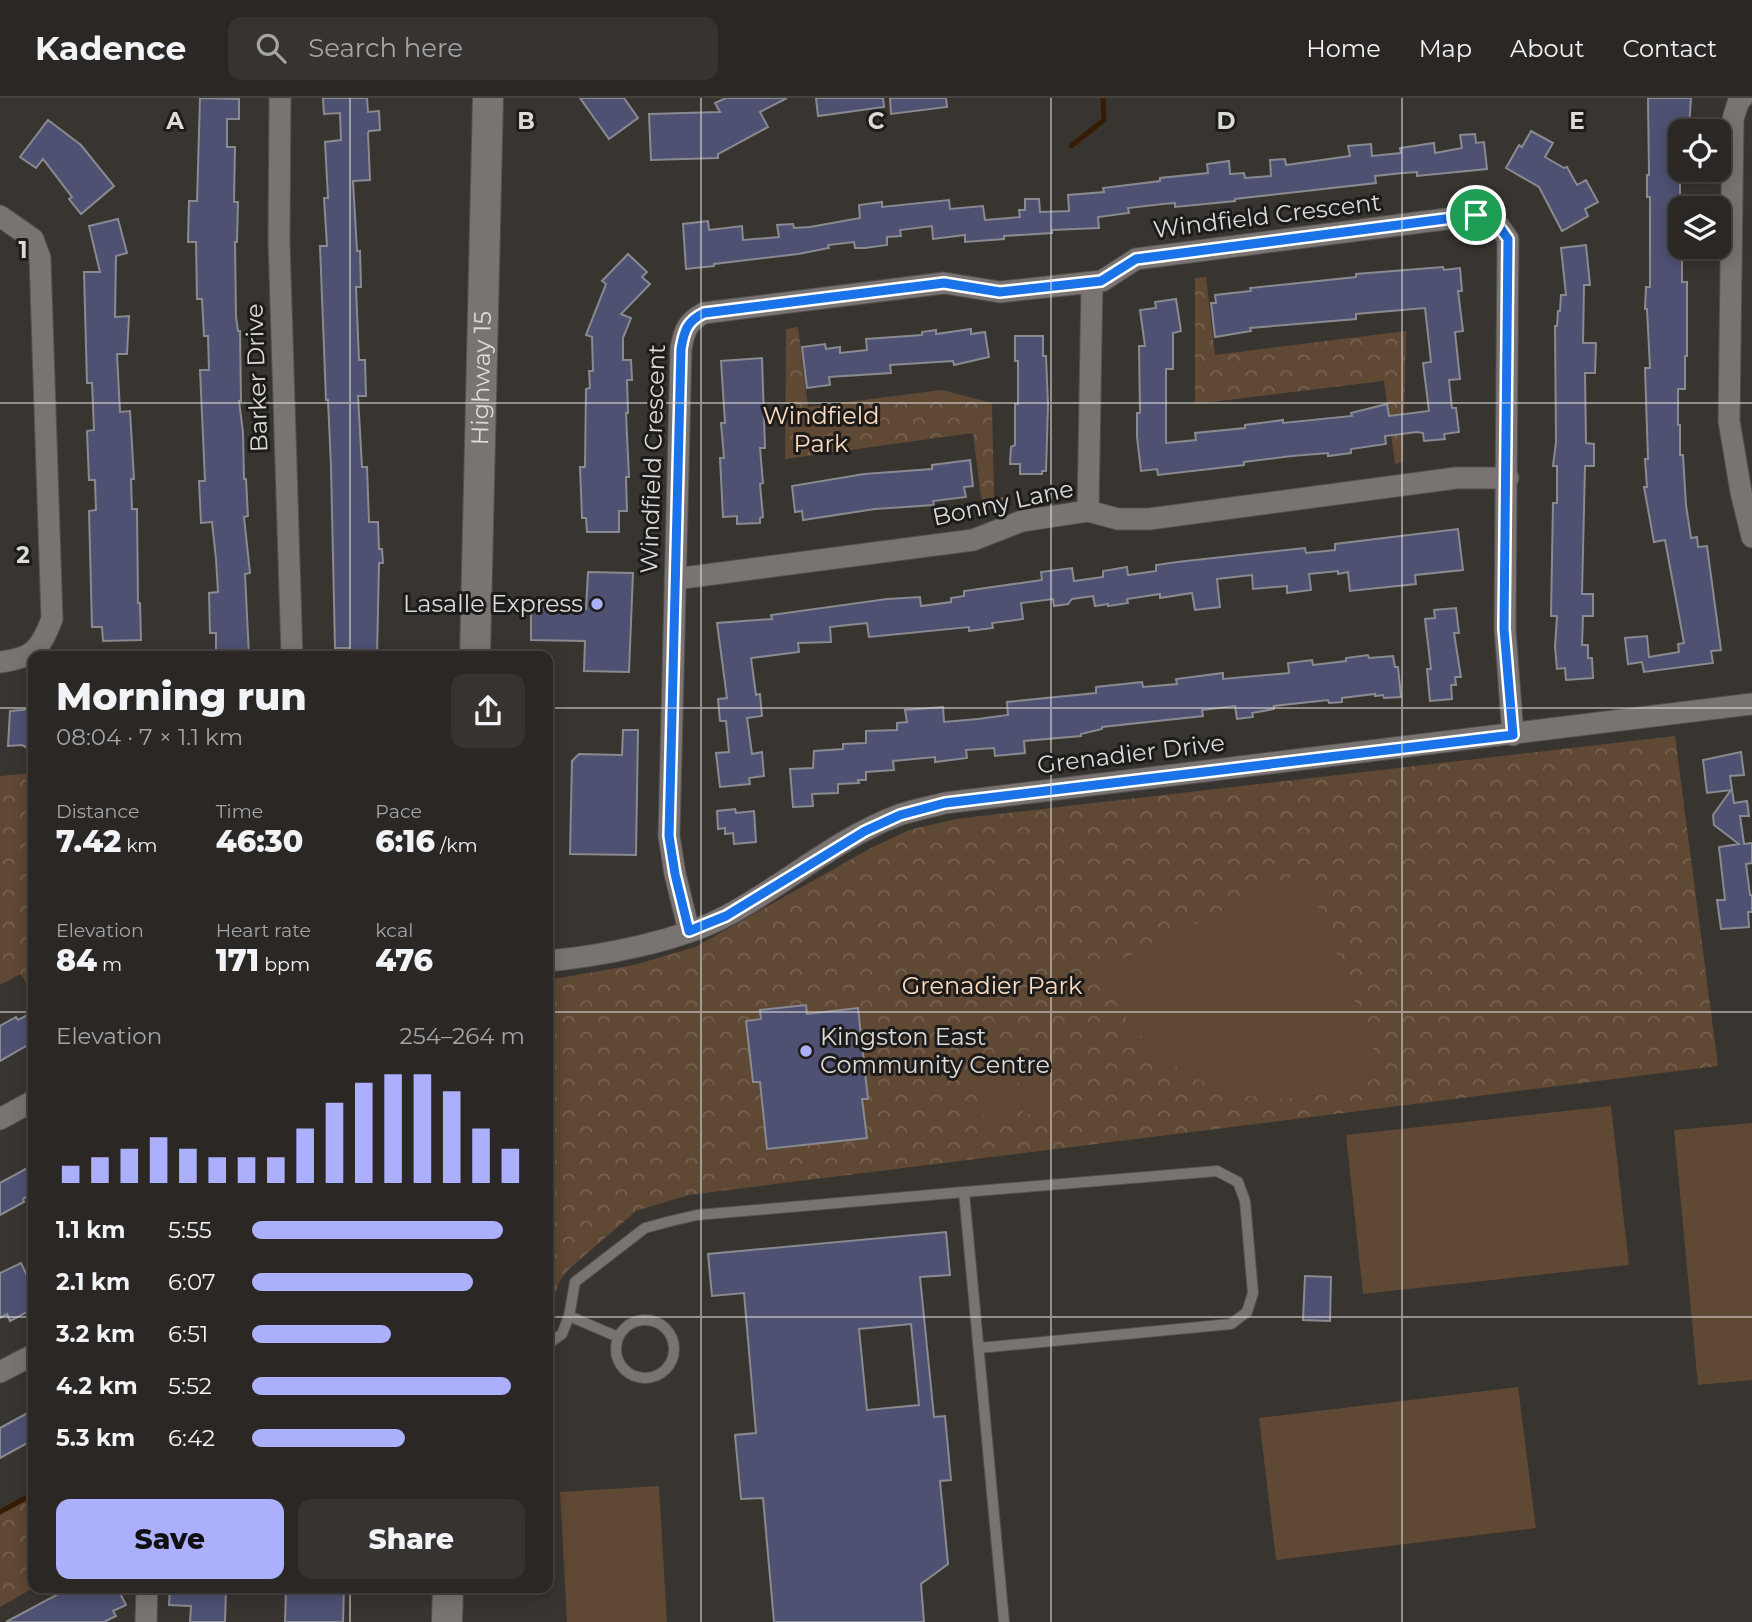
<!DOCTYPE html>
<html lang="en">
<head>
<meta charset="utf-8">
<style>
  body { margin:0; font-family:Montserrat,sans-serif; background:#363331; color:#f1f3f6; height:100vh; display:flex; flex-direction:column; font-size:26px; white-space:nowrap }
  * { box-sizing:border-box; margin:0 }
  p { font-size:23px; color:#a5a5a6 }
  .icon { flex:none; width:38px; height:38px; fill:none; stroke:currentColor; stroke-width:2; stroke-linecap:round; stroke-linejoin:round }
  .map { position:relative; flex:1; overflow:hidden }
  .side { position:absolute; left:28px; top:553px; width:525px; height:942px; display:flex; flex-direction:column; background:#2a2724; border-radius:14px; box-shadow:0 4px 18px #0003,0 0 0 2px #464441 }
  .side>* { flex:none }
  .tools { position:absolute; left:1668px; top:21px; display:grid; gap:14px }
  .tools a { display:grid; place-items:center; width:63px; height:63px; border-radius:14px; background:#2a2724; box-shadow:0 4px 18px #0003,0 0 0 2px #464441; font-size:35px }
  .pin { position:absolute; display:grid; place-items:center; width:60px; height:60px; color:#fff; margin:-30px; border:4px solid #fff; border-radius:50%; box-shadow:0 2px 7px #0007 }
  .round { display:grid; place-items:center; flex:none; width:74px; height:74px; border-radius:14px; background:#363331 }
  .head { display:flex; align-items:center; justify-content:space-between; height:119px; padding:0 28px }
  h1 { font-size:38px; font-weight:800; line-height:52px }
  .figures { display:grid; grid-template-columns:repeat(3,1fr); gap:10px; height:119px; padding:7px 28px }
  .figures div { display:grid; align-content:center }
  .figures b { font-size:30px; font-weight:800 }
  .figures small { font-size:19px; font-weight:400 }
  .figures p { font-size:19px }
  .chart { height:196px; padding:14px 28px }
  .chart p { display:flex; justify-content:space-between }
  .chart svg { width:100%; height:126px; margin-top:7px; stroke:#acaffb; stroke-width:6 }
  .primary-button { display:flex; gap:14px; margin-top:auto; padding:14px 28px }
  .primary-button a { flex:1; height:80px; border-radius:14px; background:#acaffb; color:#111; font-size:28px; font-weight:800; line-height:80px; text-align:center }
  .primary-button a+a { background:#363331; color:#f1f3f6 }
  ul { padding:0 28px; list-style:none; font-size:23px }
  li { display:grid; grid-template-columns:112px 84px 1fr; align-items:center; height:52px }
  li i { height:18px; border-radius:9px; background:#acaffb }
  header { display:flex; align-items:center; gap:42px; box-sizing:border-box; height:98px; padding:0 35px; background:#2a2724; border-bottom:2px solid #464441 }
  header strong { font-size:33px }
  nav { display:flex; gap:38px; margin-inline-start:auto; font-size:24px }
  .search { width:490px; height:63px; background:#363331; display:flex; align-items:center; gap:18px; box-sizing:border-box; padding:0 24px; border-radius:14px; color:#a5a5a6; font-size:26px }
  .map>svg:first-child { display:block }
  .park { fill:url(#park-crowns) }
  .pitch { fill:#5f4834 }
  .lines { fill:none; stroke-linecap:round; stroke-linejoin:round }
  .stream { stroke:#361c02; stroke-width:5 }
  .building { fill:#4f5173; stroke:#898a90; stroke-width:2; fill-rule:evenodd }
  .service-casing { stroke:#54504e; stroke-width:12 }
  .minor-casing { stroke:#54504e; stroke-width:23 }
  .secondary-casing { stroke:#54504e; stroke-width:32 }
  .service { stroke:#797471; stroke-width:10 }
  .minor { stroke:#797471; stroke-width:21 }
  .secondary { stroke:#797471; stroke-width:30 }
  .route-casing { stroke:#fff; stroke-width:14 }
  .route { stroke:#1a73e8; stroke-width:9 }
  .grid { fill:none; stroke:#dddad8; stroke-width:2; stroke-opacity:0.55 }
  .poi-dot { fill:#acaffb; stroke:#1d1c1a; stroke-width:2.5 }
  .labels { text-anchor:middle; stroke-width:6; stroke-linejoin:round; paint-order:stroke }
  .street-label { font-size:24px; fill:#dddad8; stroke:#1d1c1a }
  .park-label { font-size:24px; fill:#fddcc0; stroke:#1d1c1a }
  .poi-label { font-size:24px; fill:#dddad8; stroke:#1d1c1a; text-anchor:end }
  .grid-label { font-size:23px; text-anchor:middle; font-weight:bold; fill:#dddad8; stroke:#1d1c1a; stroke-width:6; stroke-linejoin:round; paint-order:stroke }
</style>
</head>
<body>
<header>
<strong>Kadence</strong>
<div class="search"><svg class="icon" aria-label="search" viewBox="0 0 24 24"><circle cx="10" cy="10" r="6"/><path d="M15 15l6 6"/></svg>Search here</div>
<nav><a>Home</a><a>Map</a><a>About</a><a>Contact</a></nav>
</header>
<div class="map">
<svg width="1752" height="1524" viewBox="0 0 1752 1524">
  <defs>
    <pattern id="park-crowns" width="20" height="18" patternUnits="userSpaceOnUse" patternTransform="scale(1.75)"><rect width="20" height="18" fill="#5f4834"/><path d="M2 6a3 3 0 1 1 6 0M12 15a3 3 0 1 1 6 0" fill="none" stroke="#766251"/></pattern>
  </defs>
  <rect width="100%" height="100%" fill="#383430"/>
  <!-- park -->
  <path class="park" d="M1206,179L1215,257L1406,233L1403,364L1395,366L1384,283L1195,306V180Z
    M798,229L808,309L942,292L992,305L994,400L1012,398L983,415L973,335L785,361L786,231Z
    M1675,638L1718,968L689,1097L636,1113L569,1171L560,1182L548,1217V882L634,867L695,849L871,750L909,732L956,721Z
    M33,675V898L21,876L0,887V678Z
    M33,1395L35,1489L0,1509V1412Z"/>
  <!-- pitch -->
  <path class="pitch" d="M1302,774L1309,784L1383,977C1264,1030 1154,991 1098,873Z
    M1045,951L1053,1013L1023,1017L1015,954Z
    M1006,955L1014,1018L984,1021L976,959Z
    M1611,1008L1629,1167L1363,1196L1346,1037Z
    M1752,1025V1282L1698,1287L1674,1032Z
    M1518,1289L1536,1430L1276,1462L1259,1320Z
    M659,1388L667,1524H567L560,1394Z"/>
  <g class="lines">
    <!-- stream -->
    <path class="stream" d="M1071,48L1104,22L1103,0
      M0,1414L33,1396"/>
  </g>
  <!-- building -->
  <path class="building" d="M200,0L239,1V21H227V49H235L234,104H238L237,144H235L236,218L238,233H240L241,303H239L243,334L244,381H246L248,418L244,419L250,475L245,476L249,558H216V535H210L209,495L218,494L216,461L212,424L201,425L199,383H205L200,272H209L208,238H204L202,201H197L196,144H188L189,103H197Z
    M323,0H367L368,14L379,13L380,32L369,33L368,35L370,82L353,83L357,153H360L361,189H356L359,262H365L366,298H358L362,369H367L369,424H378L379,451H382L383,465H379L377,558H348V550H335L331,369L328,302H326L320,148H327L324,100H328L325,44L341,42L340,15L324,16Z
    M580,0H624L638,20L609,41Z
    M726,0H787L760,14L768,29L718,56V60L651,62L649,16L720,14L715,5Z
    M816,0H883L884,9L818,18Z
    M890,0H946L947,9L891,16Z
    M1648,0H1691L1689,29L1681,30L1680,33V149H1682V184H1687V258H1685V291H1678V327H1680V357H1683L1686,407L1691,440L1697,439L1698,449L1707,448L1721,552L1711,553L1713,565L1644,574L1642,564L1628,566L1625,540L1647,538L1649,559L1679,554L1678,546L1684,545L1665,442L1654,444L1644,389H1647L1645,361H1648L1645,270H1650L1647,211H1645L1646,189H1650V99H1647V77H1649Z
    M48,22L81,47L114,88L81,116L69,101L72,99L43,61L36,70L20,59Z
    M1531,33L1553,45L1545,59L1564,70L1567,69L1577,87L1586,82L1598,104L1585,111L1588,118L1562,133L1539,89L1506,70L1519,47L1522,49Z
    M1475,36L1476,45L1484,44L1487,71L1417,78V74L1403,75L1375,78L1376,85L1235,101V103L1175,109V105L1163,106L1128,110L1129,115L1098,119L1099,130L1052,132V135L1004,138V141L965,144V137L933,141L932,128L900,132L901,138L887,139V147L865,150H855L854,144L828,147L829,150L798,156L714,166V168L686,171L683,126L708,123L709,132L742,128L743,142L779,139L777,127L793,126L794,130L810,129L860,120L859,107L882,104V109L949,102L950,111L983,108L985,122L1020,119L1019,112H1025V101H1039L1040,114L1069,113L1068,97L1104,94L1103,90L1160,83V80L1208,75L1207,66L1229,63L1230,76L1244,75L1245,80L1271,78L1270,62L1285,61L1286,67L1350,58L1348,48L1371,46L1372,58L1401,55L1400,50L1434,45L1435,55L1462,50L1460,37Z
    M118,121L127,155L116,158L115,219L129,218L127,256H117L120,314L130,313L134,381H131L132,411H137L138,505H140L141,542L103,543L102,529H92L89,413L96,412L95,382H89L87,333L94,332L92,285H87L84,174H100L89,128Z
    M1586,147L1590,187H1584L1583,245H1596L1595,275H1585L1586,345L1594,346V368H1585L1582,496H1593V518H1583L1582,547H1588V560H1592L1593,580L1566,582L1565,570L1557,571L1555,549L1557,518H1551L1553,405H1557V368H1553L1556,344L1555,228H1557L1558,213H1560L1561,197H1566L1561,150Z
    M628,156L647,174L642,179L650,186L621,216L631,220L623,240V262H631L632,282H627L628,315H626L629,379H626L627,413H619V434H587L586,420H582L580,369H585L586,291L590,290L589,273H593L592,239L586,237L606,186L602,183Z
    M1443,169L1444,172L1460,170L1462,193H1458L1463,233L1455,234L1460,281L1449,282L1452,310H1456L1459,334L1444,336L1445,341L1424,343L1423,335L1417,334L1385,338L1386,346L1351,351V355L1328,358V355L1292,358L1244,364V367L1158,377L1157,371L1141,373L1137,339V315H1140L1139,248H1145L1140,212L1156,210L1155,204L1176,201L1181,233L1173,235V271H1166V345L1196,342L1195,335L1245,330V327L1283,322V325L1352,318L1351,315L1387,306L1389,318L1429,313L1423,265L1431,264L1425,210L1356,216V221L1250,230L1251,233L1215,239L1211,205H1216L1215,197L1251,193L1250,190L1356,179V176Z
    M971,231V236L985,234L989,259L954,267L953,263L890,267L891,275L829,279L830,287L807,290L802,249L825,246L826,251L840,249V255L867,252L866,241L922,237V234L936,232V236Z
    M1015,238H1043V258H1046L1048,307L1046,373H1042V376H1020V366H1010L1011,349L1015,347V306H1018V263H1015Z
    M762,260L765,350H760L763,385L760,386L763,419L760,420V425L737,426V418L723,419L720,360H724L721,325H725L721,263Z
    M970,362L973,388L964,389L966,399L933,403L934,407L875,411L803,422L802,413L795,414L792,388L864,376L932,371V367Z
    M1458,431L1463,472L1415,477L1416,486L1350,493L1348,474L1338,476V473L1309,476L1311,492L1287,495V488L1253,491L1252,477L1217,481L1220,509L1195,512L1192,495L1160,500V496L1127,501L1128,505L1108,508V506L1095,508L1093,498L1072,501L1068,506L1054,508L1053,501L1021,505L1023,521L992,525L993,530L969,533V529L869,539L867,525L830,529L831,544L798,545L799,554L751,560L756,597L760,596L762,618L747,620L752,656L762,654L764,678L749,680L750,686L720,689L716,655L729,654L726,623H720L718,601L727,600L717,525L772,521L771,517L887,501L920,499L921,508L951,504V500L964,498V493L1042,482L1041,474L1072,470L1074,483L1103,479V473L1127,469L1128,477L1156,473V467L1177,464L1305,450L1306,455L1335,452V446Z
    M588,474L633,475L629,574L584,573L585,543L531,542V510L586,511Z
    M1456,510L1459,535H1454L1461,579H1455L1456,587H1451L1452,601L1430,603L1427,571H1431L1425,521L1435,520L1434,512Z
    M1368,557L1369,560L1393,558L1395,569H1398L1401,599L1384,600L1383,597L1375,598V596L1342,600V604L1329,605L1328,602L1274,608V611L1252,615L1253,619L1237,621L1235,608L1202,612L1203,618L1102,629V631L1081,636V638L1024,643L1025,655L995,658L994,650L966,652L967,660L935,664V659L893,663L894,672L866,674V682H858L859,685L838,686V695L812,696L813,708L793,709L790,671L813,670L814,653L843,651V646L866,645V633L897,632V625L907,624L905,612L943,609L944,624L978,621L1008,617L1007,604L1096,595V589L1142,584L1143,589L1177,586L1176,581L1223,575V581L1289,575L1288,565L1312,562L1313,567L1346,563V560Z
    M33,611V653L22,647L8,648L10,613Z
    M623,632H638L636,757L570,756L572,663L579,656L622,657Z
    M1741,654L1744,677L1730,678L1734,705L1747,703L1749,718H1740L1744,746L1752,745V765L1746,766L1750,797H1752V814H1748L1749,829L1721,831L1717,802H1725L1719,749L1739,746L1714,727L1713,717L1731,692L1707,695L1703,662Z
    M735,711L736,715L754,713L756,744L734,746L733,735L725,736V730L718,731L717,713Z
    M806,907L807,916L858,910L868,1001H862L867,1040L767,1051L760,984H753L746,923L761,921L760,912Z
    M33,914V944L0,963V928L16,919L18,922Z
    M33,1067V1095L23,1101L24,1104L0,1117V1085Z
    M946,1134L950,1177L920,1179L934,1319L945,1318L951,1382L940,1383L948,1466L921,1486L924,1524H774L763,1400L741,1401L735,1337L756,1335L744,1195L712,1198L708,1156ZM911,1226L919,1307L867,1312L859,1231Z
    M21,1165L33,1190V1211L10,1223L7,1216L0,1220V1175Z
    M1305,1178L1331,1179L1330,1223L1303,1222Z
    M33,1312V1342L0,1360V1330Z
    M77,1489H117L126,1507L113,1513L116,1518L104,1524H6L62,1494L64,1496Z
    M170,1489L226,1491L225,1524H190L191,1508L169,1507Z
    M286,1489H344L343,1524H285Z"/>
  <g class="lines">
    <defs>
      <path id="service" d="M964,1094L1217,1073L1238,1084L1245,1103L1253,1195L1247,1214L1231,1226L979,1250
        M569,1218L618,1239
        M616 1251a29 29 0 1 1 58 0a29 29 0 1 1-58 0Z
        M548,1246L562,1236L569,1218L575,1184L645,1130L671,1123L697,1117L964,1094L1004,1524"/>
      <path id="minor" d="M280,0L279,143L292,558
        M1742,0L1738,5L1733,21L1729,323L1741,394L1752,439
        M0,118L33,141L40,160L52,521C40,552 33,560 0,564
        M1088,413L1092,184
        M675,481L973,442L1022,423L1088,413L1118,421H1149L1456,380H1508
        M689,833L675,776L669,738L681,251C684,233 687,224 704,215L944,185L1000,194L1102,183L1136,161L1477,117L1496,124L1508,141L1505,531L1513,637
        M548,863C601,858 681,843 728,817C786,786 837,740 899,717C914,712 930,709 945,705L1752,606
        M0,1021L33,1003
        M0,1274L33,1257
        M146,1524L147,1489"/>
      <g id="secondary">
        <path id="s1" d="M475,558L488,0"/>
        <path d="M447,1524L448,1489"/>
      </g>
    </defs>
    <!-- service casing -->
    <use href="#service" class="service-casing"/>
    <!-- minor casing -->
    <use href="#minor" class="minor-casing"/>
    <!-- secondary casing -->
    <use href="#secondary" class="secondary-casing"/>
    <!-- service -->
    <use href="#service" class="service"/>
    <!-- minor -->
    <use href="#minor" class="minor"/>
    <!-- secondary -->
    <use href="#secondary" class="secondary"/>
  </g>
  <g class="lines">
    <defs>
      <path id="route" d="M1476,117L1496,124L1508,141L1504,531L1513,637L945,705L900,717L865,733L726,818L689,833L675,776L669,738L681,251C684,233 687,223 704,215L944,185L1000,194L1101,183L1136,161Z"/>
    </defs>
    <!-- route casing -->
    <use href="#route" class="route-casing"/>
    <!-- route -->
    <use href="#route" class="route"/>
  </g>
  <!-- grid -->
  <path class="grid" d="M350,0V558M701,0V1524M1051,0V1524M1402,0V1524M0,305H1752M0,610H33M548,610H1752M0,914H33M548,914H1752M0,1219H33M548,1219H1752M350,1489V1524"/>
  <!-- markers -->
  <g class="poi-dot">
    <circle cx="597" cy="506" r="7"/>
    <circle cx="806" cy="953" r="7"/>
  </g>
  <g class="labels">
    <!-- street labels -->
    <g class="street-label">
      <text transform="translate(1267 118) rotate(-7)" y="8">Windfield Crescent</text>
      <text dy="8" stroke="none"><textPath href="#s1" startOffset="278">Highway 15</textPath></text>
      <text transform="translate(257 280) rotate(-92)" y="8">Barker Drive</text>
      <text transform="translate(653 361) rotate(-88)" y="8">Windfield Crescent</text>
      <text transform="translate(1003 405) rotate(-12)" y="8">Bonny Lane</text>
      <text transform="translate(1131 656) rotate(-7)" y="8">Grenadier Drive</text>
    </g>
    <!-- park labels -->
    <g class="park-label">
      <text x="821" y="326">Windfield<tspan x="821" dy="28">Park</tspan></text>
      <text x="992" y="896">Grenadier Park</text>
    </g>
    <!-- poi labels -->
    <g class="poi-label">
      <text x="583" y="514">Lasalle Express</text>
      <text x="820" y="947" text-anchor="start">Kingston East<tspan x="820" dy="28">Community Centre</tspan></text>
    </g>
  </g>
  <g class="grid-label">
    <text x="175" y="31">A</text>
    <text x="526" y="31">B</text>
    <text x="876" y="31">C</text>
    <text x="1226" y="31">D</text>
    <text x="1577" y="31">E</text>
    <text x="23" y="160">1</text>
    <text x="23" y="465">2</text>
  </g>
</svg>
<div class="tools">
<a><svg class="icon" aria-label="locate" viewBox="0 0 24 24"><circle cx="12" cy="12" r="6"/><path d="M12 2v4M12 18v4M2 12h4M18 12h4"/></svg></a>
<a><svg class="icon" aria-label="layers" viewBox="0 0 24 24"><path d="M12 4l9 5-9 5-9-5zM3 14l9 5 9-5"/></svg></a>
</div>
<div class="pin" style="left:1476px;top:117px;background:#1e9e55"><svg class="icon" aria-label="arrive" viewBox="0 0 24 24"><path d="M6 21V4h12l-3 4 3 4H6"/></svg></div>
<section class="side">
<div class="head"><div><h1>Morning run</h1><p>08:04 · 7 × 1.1 km</p></div><a class="round"><svg class="icon" aria-label="share" viewBox="0 0 24 24"><path d="M12 15V3M7 8l5-5 5 5M5 13v7h14v-7"/></svg></a></div>
<div class="figures">
<div><p>Distance</p><b>7.42<small> km</small></b></div>
<div><p>Time</p><b>46:30</b></div>
<div><p>Pace</p><b>6:16<small> /km</small></b></div>
</div>
<div class="figures">
<div><p>Elevation</p><b>84<small> m</small></b></div>
<div><p>Heart rate</p><b>171<small> bpm</small></b></div>
<div><p>kcal</p><b>476</b></div>
</div>
<div class="chart"><p><span>Elevation</span>254–264 m</p>
<svg viewBox="0 0 160 44" preserveAspectRatio="none"><path d="M5 44V38M15 44V35M25 44V32M35 44V28M45 44V32M55 44V35M65 44V35M75 44V35M85 44V25M95 44V16M105 44V9M115 44V6M125 44V6M135 44V12M145 44V25M155 44V32"/></svg>
</div>
<ul>
<li><b>1.1 km</b>5:55<i style="width:92%"></i></li>
<li><b>2.1 km</b>6:07<i style="width:81%"></i></li>
<li><b>3.2 km</b>6:51<i style="width:51%"></i></li>
<li><b>4.2 km</b>5:52<i style="width:95%"></i></li>
<li><b>5.3 km</b>6:42<i style="width:56%"></i></li>
</ul>
<div class="primary-button"><a>Save</a><a>Share</a></div>
</section>
</div>
</body>
</html>
